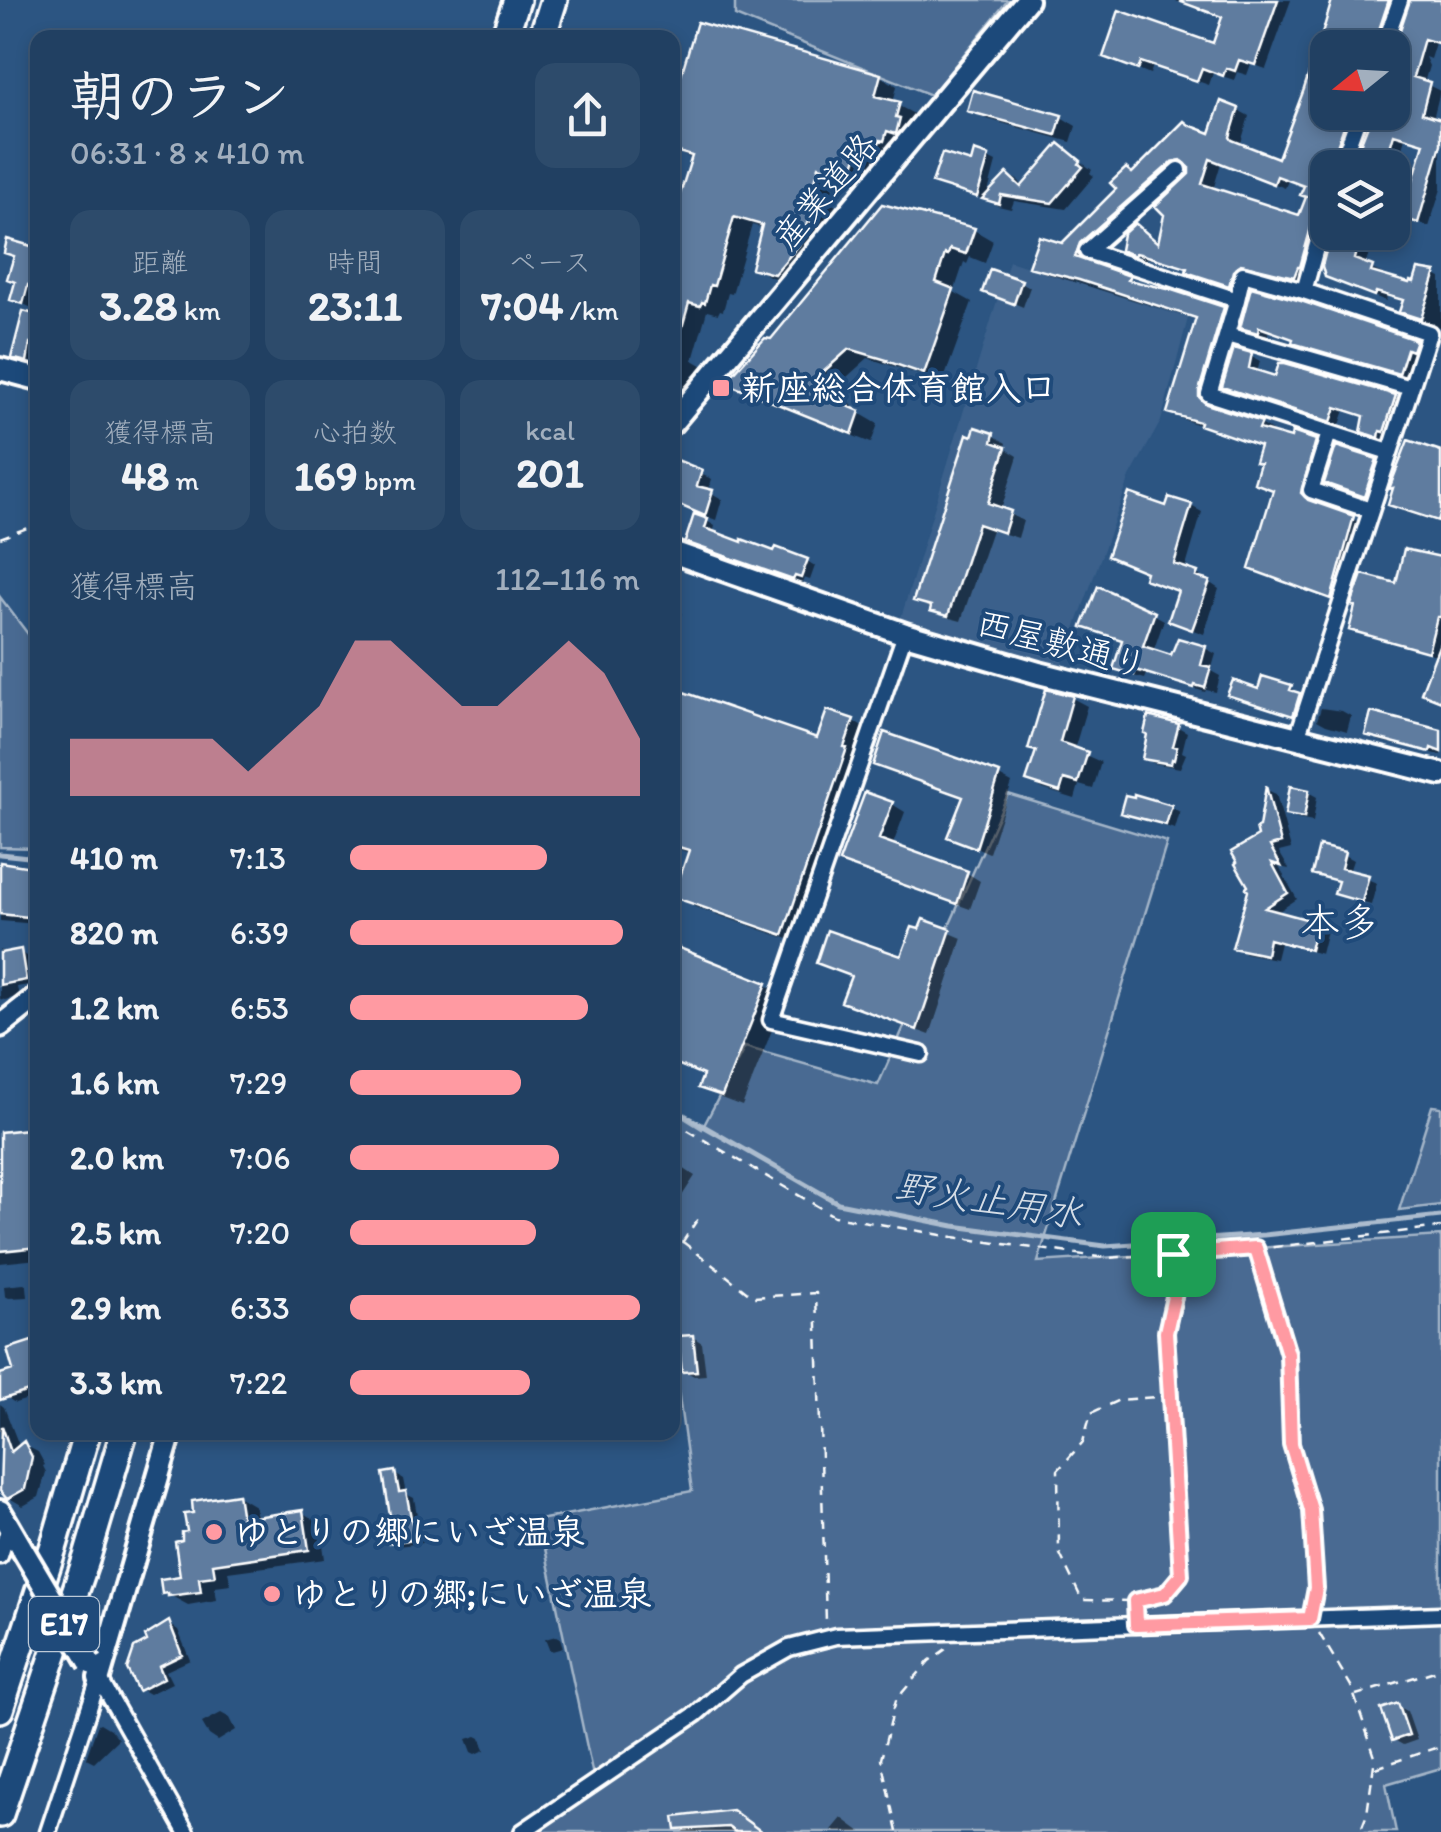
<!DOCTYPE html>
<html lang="ja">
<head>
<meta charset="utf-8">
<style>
  body { margin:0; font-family:Itim,"Klee One",sans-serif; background:#2d4b6b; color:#f1f3f6; height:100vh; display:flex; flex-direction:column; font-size:38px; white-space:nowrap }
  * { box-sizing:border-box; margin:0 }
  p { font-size:32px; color:#a2afbe }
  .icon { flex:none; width:55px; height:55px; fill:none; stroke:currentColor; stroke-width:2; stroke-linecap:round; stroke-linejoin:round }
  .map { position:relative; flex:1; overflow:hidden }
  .drawer { position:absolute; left:30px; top:30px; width:650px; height:1410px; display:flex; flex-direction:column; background:#214062; border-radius:20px; box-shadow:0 5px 15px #0003,0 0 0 2px #3e5977 }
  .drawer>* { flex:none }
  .needle { width:65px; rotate:252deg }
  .controls { position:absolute; left:1310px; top:30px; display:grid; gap:20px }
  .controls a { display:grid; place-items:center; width:100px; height:100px; border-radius:20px; background:#214062; box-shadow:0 5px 15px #0003,0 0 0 2px #3e5977; font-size:50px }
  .pin { position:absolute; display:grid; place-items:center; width:85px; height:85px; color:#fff; margin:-42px; border-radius:20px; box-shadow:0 5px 15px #0006 }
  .round { display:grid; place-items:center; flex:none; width:105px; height:105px; border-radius:20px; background:#2d4b6b }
  .overview { display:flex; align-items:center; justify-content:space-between; height:170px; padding:0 40px }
  h1 { font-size:55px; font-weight:800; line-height:75px }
  .figures { display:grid; grid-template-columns:repeat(3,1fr); gap:15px; height:170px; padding:10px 40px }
  .figures div { display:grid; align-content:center; border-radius:20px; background:#2d4b6b; text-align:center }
  .figures b { font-size:42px; font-weight:800 }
  .figures small { font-size:28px; font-weight:400 }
  .figures p { font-size:28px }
  .chart { height:280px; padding:20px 40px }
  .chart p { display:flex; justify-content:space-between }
  .chart svg { width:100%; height:180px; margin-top:10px; fill:#ff9aa2; opacity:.7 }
  ul { padding:0 40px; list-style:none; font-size:32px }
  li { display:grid; grid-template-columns:160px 120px 1fr; align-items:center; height:75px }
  li i { height:25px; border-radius:12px; background:#ff9aa2 }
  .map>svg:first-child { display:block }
  .built { fill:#3b618b }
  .green { fill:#486b92; stroke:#a4b5c8; stroke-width:2.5 }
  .shadow { fill:#0007; fill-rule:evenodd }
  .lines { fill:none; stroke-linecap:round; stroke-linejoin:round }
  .stream { stroke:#acbcce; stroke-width:5 }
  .building { fill:#5e7c9f; stroke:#fff; stroke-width:2.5; fill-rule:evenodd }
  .street-casing { stroke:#fff; stroke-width:21 }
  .secondary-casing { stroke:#fff; stroke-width:28 }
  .highway-casing { stroke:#fff; stroke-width:32 }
  .path { stroke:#fff; stroke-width:2.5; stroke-dasharray:10 8; stroke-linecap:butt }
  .street { stroke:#1f4a7a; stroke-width:14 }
  .secondary { stroke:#1f4a7a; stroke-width:20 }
  .highway { stroke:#1f4a7a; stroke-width:25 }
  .secondary-bridge-casing { stroke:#fff; stroke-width:28; stroke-linecap:butt }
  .secondary-bridge { stroke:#1f4a7a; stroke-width:20 }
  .route-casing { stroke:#fff; stroke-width:20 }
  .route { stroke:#ff9aa2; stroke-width:12 }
  .poi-dot { fill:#ff9aa2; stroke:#1f4a7a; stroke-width:4 }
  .labels { text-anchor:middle; stroke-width:8; stroke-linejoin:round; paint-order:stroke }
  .shield { fill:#1f4a7a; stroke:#bcc9d7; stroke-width:2.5 }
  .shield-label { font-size:32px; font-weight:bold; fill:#fff }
  .street-label { font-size:35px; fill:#fff; stroke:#1f4a7a }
  .poi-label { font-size:35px; font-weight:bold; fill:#fff; stroke:#1f4a7a; text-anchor:start }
  .water-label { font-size:38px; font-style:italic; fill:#d5dde6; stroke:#1f4a7a }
  .quarter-label { font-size:40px; fill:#fff; stroke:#1f4a7a }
</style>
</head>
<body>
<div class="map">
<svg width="1441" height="1832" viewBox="0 0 1441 1832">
  <rect width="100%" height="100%" fill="#2c5582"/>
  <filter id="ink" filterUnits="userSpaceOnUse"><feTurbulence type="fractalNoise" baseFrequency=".01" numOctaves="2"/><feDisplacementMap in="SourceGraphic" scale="20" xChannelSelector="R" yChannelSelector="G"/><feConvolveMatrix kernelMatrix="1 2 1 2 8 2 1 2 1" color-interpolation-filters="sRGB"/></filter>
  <g filter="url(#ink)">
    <!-- built -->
    <path class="built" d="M1009,261L1188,318L1161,421L1130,477L1061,667L900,621Z"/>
    <!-- green -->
    <path class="green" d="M735,0H1008L931,95L735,16Z
      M0,597L37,646V848L0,847Z
      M1008,794L1167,842L1038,1262L1441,1236V1768L1386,1784L1396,1832H534L596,1790L539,1520L692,1491L672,1346L673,1111L702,1129L745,1047L878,1085Z
      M1432,1106L1441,1107V1205L1399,1210Z"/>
    <!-- shadow -->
    <path class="shadow" d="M1173,0H1291L1266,69L1251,64L1247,75L1237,72L1234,80L1213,73L1209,85L1153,66L1150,74L1106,56L1215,46L1225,18Z
      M1339,0H1403L1385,48H1328V112H1363L1342,168H1328V213L1306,282L1254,268L1244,277L1240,291L1200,277L1190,269L1158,260L1147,258V260L1122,249L1135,226L1160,242L1191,175L1192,165L1184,167L1088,253V261L1085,263L1129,278L1142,286L1223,309L1234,316L1209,398L1210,406L1261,424L1272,431L1270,435L1315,442L1326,448L1311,501L1364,524L1343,603L1263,574L1276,491L1263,463L1262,447L1182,419L1170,412L1198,320L1042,272L1030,265L1063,246L1134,175L1212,136L1238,110L1249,116L1240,146L1279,161L1307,90L1333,5ZM1221,163L1285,188L1288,181L1306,187L1308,197L1301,218L1213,190Z
      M1413,0H1441V45L1435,43L1430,59L1425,57L1429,66L1424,83L1440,91L1433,119L1441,122V189L1429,227L1405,216L1426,144L1405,138L1392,179V168H1354L1373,112H1392V56Z
      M880,76L897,86L893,103L916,115L913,128L889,159L877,156L869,183L837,174L829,202L838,207L831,230L792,282L771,277L754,267L764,228L752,225L732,294L728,293L723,311L720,310L718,314L707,311L693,360L712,371L709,379L693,375L679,413L672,411V195L682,197L693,159L672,150V114Z
      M970,110L1061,117L1076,126L1071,142L984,118Z
      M1059,146L1092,170L1090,173L1094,176L1066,209L1014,201L1011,209L998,206L986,199L1008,175L1019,181L1024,188Z
      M988,158L996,162L986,200L943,186L972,165Z
      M974,230L993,241L985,263L970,257L967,264L964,262L954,292L972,302L943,382L868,358L837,386L859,413L878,424L871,443L746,393L729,383Z
      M1334,232H1376L1365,266L1383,274L1382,278L1410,287L1435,275L1441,278V328L1402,311L1405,302L1387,296L1386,301L1339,282Z
      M38,250V311L13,299Z
      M1021,282L1030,287L1023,307L985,291Z
      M1253,290L1415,342L1424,347L1409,377L1304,347L1296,340L1269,331L1267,336L1252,332L1243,326Z
      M38,317V350L35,364L14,357Z
      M1251,356L1260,361L1257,373L1395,397L1404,402L1388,440L1372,436L1367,417L1345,410L1340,425L1234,391L1225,386Z
      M993,435L1006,443L1005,448L1018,456L1001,510L1023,521L1018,538L992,530L961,621L946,617L916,600Z
      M1441,453V523L1405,512L1391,504L1395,489Z
      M672,462L712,479L708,491L722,499L716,520L672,503Z
      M1376,462L1385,467L1374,500L1327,482Z
      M1191,506L1202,512L1185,570L1197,574L1219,589L1204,634L1182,626L1181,592L1147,578L1168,509Z
      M707,521L715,526L713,534L807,561L815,566L810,580L804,578L802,583L696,546Z
      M1441,560L1440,656L1364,635L1352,628L1398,586Z
      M672,606L682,612L679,621L672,620Z
      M1153,614L1164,620L1153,652L1173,659L1205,648L1216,654L1211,671L1220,676L1216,692L1206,690L1205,692L1147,674L1145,679L1126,674L1116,667L1124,641L1096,632L1085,626Z
      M1291,688L1307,700L1301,718L1238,699L1230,694Z
      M672,691L818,741L853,721L872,733L803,944L695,907L676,896L690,853L672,847Z
      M1047,692L1072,698L1087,706L1074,750L1101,762L1093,789L1079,785L1075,799L1043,789L1029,780L1038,752Z
      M1321,708L1342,711L1351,716L1347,731L1326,725L1317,720Z
      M1178,727L1187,732L1182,752L1186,754L1180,768L1153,763L1144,758Z
      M1441,733V755L1380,741L1367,734Z
      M876,764L999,776L1012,783L989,853L951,836L965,799L889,772Z
      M1267,790L1276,794L1291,849L1279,852L1289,869L1279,867L1297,899L1276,913L1316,924L1327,930L1321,954L1280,943L1276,959L1245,953L1235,947L1261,837Z
      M1308,792L1317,797L1313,822L1297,819L1288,814Z
      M892,804L905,812L892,847L967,873L980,881L970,909L855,868L842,861Z
      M1171,807L1180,812L1175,829L1132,817L1122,812Z
      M1344,855L1353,860L1349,872L1377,883L1371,905L1346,898L1337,893L1340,882L1324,878L1315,873Z
      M0,865L38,871V924L0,921Z
      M924,922L962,938L930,1035L856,1008L844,1001L853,977L819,962L903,959L920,933Z
      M672,948L766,985L785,997L742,1106L721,1098L701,1086L705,1076L672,1062Z
      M0,950L7,954L20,952L29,957L34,984L17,987L19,996L5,1000L0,999Z
      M38,1130V1259L0,1263V1135Z
      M672,1161L695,1176L672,1211Z
      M24,1284L27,1286L28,1297L9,1298L5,1296L4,1286Z
      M693,1337L702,1343L706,1375L694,1376L685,1371Z
      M38,1344V1396L15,1403L6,1397L16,1372Z
      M0,1404L4,1407L20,1448L24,1445L38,1452L45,1465L43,1466L46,1472L39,1497L23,1506L6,1496L0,1486Z
      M395,1474L403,1479L406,1494L414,1498L422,1543L398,1546L390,1541L395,1530Z
      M238,1496L255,1506L257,1519L303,1513L320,1523L325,1559L228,1572L231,1585L215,1587L217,1600L188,1605L164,1592L183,1578Z
      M169,1624L178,1630L190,1660L166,1671L172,1683L149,1694L140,1689Z
      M556,1636L560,1638L563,1648L552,1651L549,1649L545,1639Z
      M1398,1706L1407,1711L1417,1740L1403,1745L1394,1740Z
      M221,1713L230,1718L236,1730L218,1741L209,1735L202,1723Z
      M100,1723L110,1729L118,1739L94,1762L86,1758L98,1724Z
      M477,1736L481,1738L485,1750L476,1754L472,1752L467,1739Z
      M732,1813L761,1832H685L679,1828Z
      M842,1818L850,1824L861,1832H835L832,1830Z"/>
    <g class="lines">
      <!-- stream -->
      <path class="stream" d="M0,854L38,858
        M672,1108L838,1203L954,1226L1105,1246L1264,1235L1441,1216"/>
    </g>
    <!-- building -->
    <path class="building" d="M1181,0H1278L1255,65L1239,60L1235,71L1226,68L1223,76L1202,68L1197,81L1141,62L1138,70L1103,57L1119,10L1213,43L1222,17L1181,2Z
      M1332,0H1389L1373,48H1318Z
      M1410,0H1441V44L1424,39L1413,77L1430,82L1422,113L1441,119V144L1418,223L1402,218L1424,143L1394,134L1384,168H1351L1373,112L1392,115V60L1396,48H1394Z
      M697,22L881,74L875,96L900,102L896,117L900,118L896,134L887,131L884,141L880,140L878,147L872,146L871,151L860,148L851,175L819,166L812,192L822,195L814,222L808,221L799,245L774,274L751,268L762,225L734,217L714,286L710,285L705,303L702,302L700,306L689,303L676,349L672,348V192L680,194L692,156L672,150V105Z
      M1317,48L1328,52V114L1346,120L1330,168H1328V182L1318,202L1300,267H1298L1294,277L1241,264L1233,271L1229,286L1186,272L1187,268L1144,255L1136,253L1135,256L1120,250L1123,234L1135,223L1158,243L1164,215L1155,206L1189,174V167L1181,160L1172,162L1080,243L1075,257L1130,276L1128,280L1172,290L1224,307L1199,391V397L1206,404L1262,422L1259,429L1291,438L1292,432L1316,440L1301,493L1308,500L1354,516L1331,599L1249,569L1273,490L1254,483L1260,463L1255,462L1260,446L1199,425L1200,422L1167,413L1196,318L1079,280L1028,267L1039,236L1062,243L1116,189L1110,183L1126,168L1132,173L1184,121L1189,125L1210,133L1221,101L1239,108L1230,137L1232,140L1278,158L1304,89ZM1210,159L1274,184L1277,176L1304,186L1300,195L1306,197L1299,215L1202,184Z
      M973,90L1062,115L1056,135L967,111Z
      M1059,143L1081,161L1079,164L1083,167L1052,203L1001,195L999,204L982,199L1008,172L1007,174L1021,187Z
      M974,151L989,156L977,197L932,183L942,153L971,162Z
      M882,204L975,228L966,254L950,249L948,255L945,254L936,282L954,289L924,374L886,361L887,360L849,349L820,375L845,405L860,411L852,434L725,383L765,338L771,339Z
      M1331,232H1361L1354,259L1373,266L1371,272L1409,283L1410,281L1414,282L1418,269L1436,272L1421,319L1399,312L1403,300L1376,292L1374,296L1325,277L1322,266Z
      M7,239L38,248V288L28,285L23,304L10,300L15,282L7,279L14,256L4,253Z
      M990,269L1022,280L1014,304L982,292Z
      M1251,287L1301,301L1416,340L1412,351L1407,349L1399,374L1292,343L1293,339L1259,327L1258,333L1240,328Z
      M23,311L38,315V345L30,343L27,362L11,358Z
      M1234,348L1252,353L1249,368L1275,376L1279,363H1285L1396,395L1384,432L1380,431L1379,438L1361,432L1364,416L1336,407L1331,422L1222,387Z
      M975,427L994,433L992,442L1006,447L988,503L1011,511L1004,533L978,524L948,616L930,611L931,606L913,601L967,434L972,436Z
      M1408,440L1441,451V511L1438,521L1388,505L1393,488L1389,489Z
      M1336,446L1377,459L1364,497L1324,483Z
      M672,458L702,470L697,486L713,490L705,516L672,502Z
      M1129,493L1166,506L1169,497L1192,504L1174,564L1198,572L1196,577L1210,581L1192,630L1168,621L1178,591L1144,579L1146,572L1107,556Z
      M694,514L708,519L705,528L742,542V539L774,551L776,547L808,559L801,578L795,576L793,580L685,542Z
      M1404,549L1441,557V617H1437L1428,652L1349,630L1355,606L1351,605L1362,574L1396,583Z
      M1098,586L1155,612L1143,646L1171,655L1178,638L1206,646L1201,665L1211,667L1205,688L1195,685L1194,688L1136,670L1134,675L1113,669L1122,640L1082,627Z
      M1440,643H1441V701L1421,693Z
      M1262,676L1292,685L1290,690L1300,693L1293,716L1227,695L1233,680L1258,689Z
      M672,688L817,738L827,710L854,719L844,747L847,748L783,935L673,897L689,850L672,845Z
      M1046,689L1073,696L1060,742L1088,752L1078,783L1064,779L1060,792L1026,781L1036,751L1028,749Z
      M1371,712L1441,730V752L1431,748L1430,752L1365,735Z
      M1148,716L1179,724L1173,746L1177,747L1174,760L1172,759L1171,764L1142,759L1147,734L1144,733Z
      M884,732L1000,773L976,848L947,837L963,797L873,765Z
      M1266,786L1281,843L1270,846L1281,866L1272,863L1288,893L1265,908L1317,922L1310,950L1269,939L1266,955L1232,948L1248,891L1246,888L1248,886L1235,864L1237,862L1231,852L1258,836L1256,828L1259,827Z
      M1290,786L1309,790L1304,818L1285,815Z
      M865,792L893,802L879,839L968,871L957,904L839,862Z
      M1134,794L1172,805L1166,825L1120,813L1125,795L1134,797Z
      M1319,846L1345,852L1341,868L1369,875L1362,902L1334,894L1338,881L1312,874Z
      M0,862L38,868V918L0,914Z
      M923,919L951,929L917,1030L841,1002L851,976L816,963L827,930L901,956L912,927L919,929Z
      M672,945L767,983L722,1096L698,1088L703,1075L672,1062Z
      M21,949L26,980L0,985V953Z
      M38,1128V1247L0,1251V1132Z
      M693,1335L697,1371L682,1372L678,1336Z
      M38,1339V1388L0,1400V1374L13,1370L7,1349Z
      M2,1426L11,1452L24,1441L32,1457L25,1489L7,1499L0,1491Z
      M395,1471L399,1492L406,1491L415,1539L388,1543L386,1529L392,1528L383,1473Z
      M238,1494L242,1519L303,1510L309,1550L213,1564L215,1576L199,1578L201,1592L168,1596V1593L162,1594L160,1579L180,1576L175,1542L182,1540V1532L187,1531L184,1514L193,1513L192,1501Z
      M169,1621L182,1655L159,1666L164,1678L138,1691L127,1669L134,1648L147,1641L145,1636Z
      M1398,1703L1409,1735L1392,1741L1381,1709Z
      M732,1810L762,1832H735L728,1827L676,1830L674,1817Z"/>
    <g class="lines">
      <defs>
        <path id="street" d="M1383,48L1400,0
          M1340,168L1360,112
          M1179,170L1087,251L1237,300L1243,274L1304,291L1429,333L1297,738
          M1304,291L1328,205
          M1237,300L1209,394L1389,452
          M1227,335L1411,388
          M1329,433L1311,490L1370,510
          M905,634L771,1020L921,1054
          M0,1556L9,1527
          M99,1678L186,1832
          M48,1832L99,1678
          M522,1832L696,1714L741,1675L789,1648L836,1636L1441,1614"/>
        <path id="secondary" d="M0,369L38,379
          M672,423L1027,0
          M672,552L905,634L1039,673L1441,774
          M0,1026L38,996
          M0,1511L21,1547
          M99,1678L171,1432"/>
        <path id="highway" d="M504,38L517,0
          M542,38L554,0
          M0,1709L54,1545L87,1432
          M0,1814L87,1557L124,1432"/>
      </defs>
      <!-- street casing -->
      <use href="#street" class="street-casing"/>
      <!-- secondary casing -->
      <use href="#secondary" class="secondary-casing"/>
      <!-- highway casing -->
      <use href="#highway" class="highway-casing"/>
      <!-- path -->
      <path class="path" d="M0,538L38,524
        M672,1121L834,1216L953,1237L1106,1258L1266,1248L1441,1227
        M683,1242L754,1297L816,1293L826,1622
        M1256,1249L1288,1354L1291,1444L1311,1510L1316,1587L1313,1603
        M672,1258L699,1217
        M1170,1395L1166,1332L1176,1288L1173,1254
        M1135,1601L1165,1594L1181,1575L1170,1396L1119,1400L1091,1413L1083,1442L1058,1470L1059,1552L1082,1600L1135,1601V1608
        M1319,1633L1351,1686L1375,1757L1367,1814L1360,1832
        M1356,1695L1441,1669
        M1376,1768L1441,1746
        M897,1832L881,1759L896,1700L929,1661L946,1649"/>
      <!-- street -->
      <use href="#street" class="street"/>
      <!-- secondary -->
      <use href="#secondary" class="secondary"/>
      <!-- highway -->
      <use href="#highway" class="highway"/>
      <defs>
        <path id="secondary-bridge" d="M21,1547L90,1663"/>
      </defs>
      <!-- secondary-bridge casing -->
      <use href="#secondary-bridge" class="secondary-bridge-casing"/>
      <!-- secondary-bridge -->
      <use href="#secondary-bridge" class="secondary-bridge"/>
    </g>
  </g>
  <g class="lines" filter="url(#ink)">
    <defs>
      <path id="route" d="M1256,1248L1288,1354L1291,1444L1311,1510L1316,1588L1310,1619L1136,1625L1135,1601L1165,1594L1181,1575L1166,1332L1176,1288L1173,1254Z"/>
    </defs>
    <!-- route casing -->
    <use href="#route" class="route-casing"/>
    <!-- route -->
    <use href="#route" class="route"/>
  </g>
  <!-- markers -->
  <g class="poi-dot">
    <rect x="711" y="378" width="20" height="20" rx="5"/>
    <circle cx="214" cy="1532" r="10"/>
    <circle cx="272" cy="1594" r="10"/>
  </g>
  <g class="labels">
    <!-- shield labels -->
    <rect class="shield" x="29" y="1597" width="70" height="54" rx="8"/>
    <g class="shield-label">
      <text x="64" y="1635">E17</text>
    </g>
    <!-- street labels -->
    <g class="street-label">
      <text transform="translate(825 191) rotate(-50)" y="12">産業道路</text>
      <text transform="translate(1062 644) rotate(15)" y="12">西屋敷通り</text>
    </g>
    <!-- poi labels -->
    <g class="poi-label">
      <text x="741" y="400">新座総合体育館入口</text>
      <text x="234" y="1544">ゆとりの郷にいざ温泉</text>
      <text x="292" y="1606">ゆとりの郷;にいざ温泉</text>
    </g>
    <!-- water labels -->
    <g class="water-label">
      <text transform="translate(989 1200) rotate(9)" y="13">野火止用水</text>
    </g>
    <!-- quarter labels -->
    <g class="quarter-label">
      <text x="1340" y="936">本多</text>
    </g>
  </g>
</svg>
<div class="controls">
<a><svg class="needle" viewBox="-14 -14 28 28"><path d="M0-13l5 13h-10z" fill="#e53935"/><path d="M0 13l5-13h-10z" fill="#a2afbe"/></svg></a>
<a><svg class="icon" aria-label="layers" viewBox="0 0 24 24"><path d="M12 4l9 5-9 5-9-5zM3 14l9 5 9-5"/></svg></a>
</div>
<div class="pin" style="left:1173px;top:1254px;background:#1e9e55"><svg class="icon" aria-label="arrive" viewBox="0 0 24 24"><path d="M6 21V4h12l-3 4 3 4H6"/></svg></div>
<section class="drawer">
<div class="overview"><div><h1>朝のラン</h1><p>06:31 · 8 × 410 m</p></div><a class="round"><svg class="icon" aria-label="share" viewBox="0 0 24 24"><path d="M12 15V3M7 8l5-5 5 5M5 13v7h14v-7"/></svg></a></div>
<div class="figures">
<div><p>距離</p><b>3.28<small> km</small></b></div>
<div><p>時間</p><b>23:11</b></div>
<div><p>ペース</p><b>7:04<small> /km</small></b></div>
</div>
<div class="figures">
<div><p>獲得標高</p><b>48<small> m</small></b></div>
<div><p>心拍数</p><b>169<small> bpm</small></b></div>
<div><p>kcal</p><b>201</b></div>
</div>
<div class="chart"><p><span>獲得標高</span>112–116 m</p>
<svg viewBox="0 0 160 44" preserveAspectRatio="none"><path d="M0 44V30L10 30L20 30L30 30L40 30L50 38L60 30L70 22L80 6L90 6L100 14L110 22L120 22L130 14L140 6L150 14L160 30V44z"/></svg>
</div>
<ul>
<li><b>410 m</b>7:13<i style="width:68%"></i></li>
<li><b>820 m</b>6:39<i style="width:94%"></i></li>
<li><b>1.2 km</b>6:53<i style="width:82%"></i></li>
<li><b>1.6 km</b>7:29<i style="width:59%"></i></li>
<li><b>2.0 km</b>7:06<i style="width:72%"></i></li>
<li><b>2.5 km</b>7:20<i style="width:64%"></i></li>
<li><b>2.9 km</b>6:33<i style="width:100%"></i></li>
<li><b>3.3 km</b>7:22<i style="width:62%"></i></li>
</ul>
</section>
</div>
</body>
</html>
